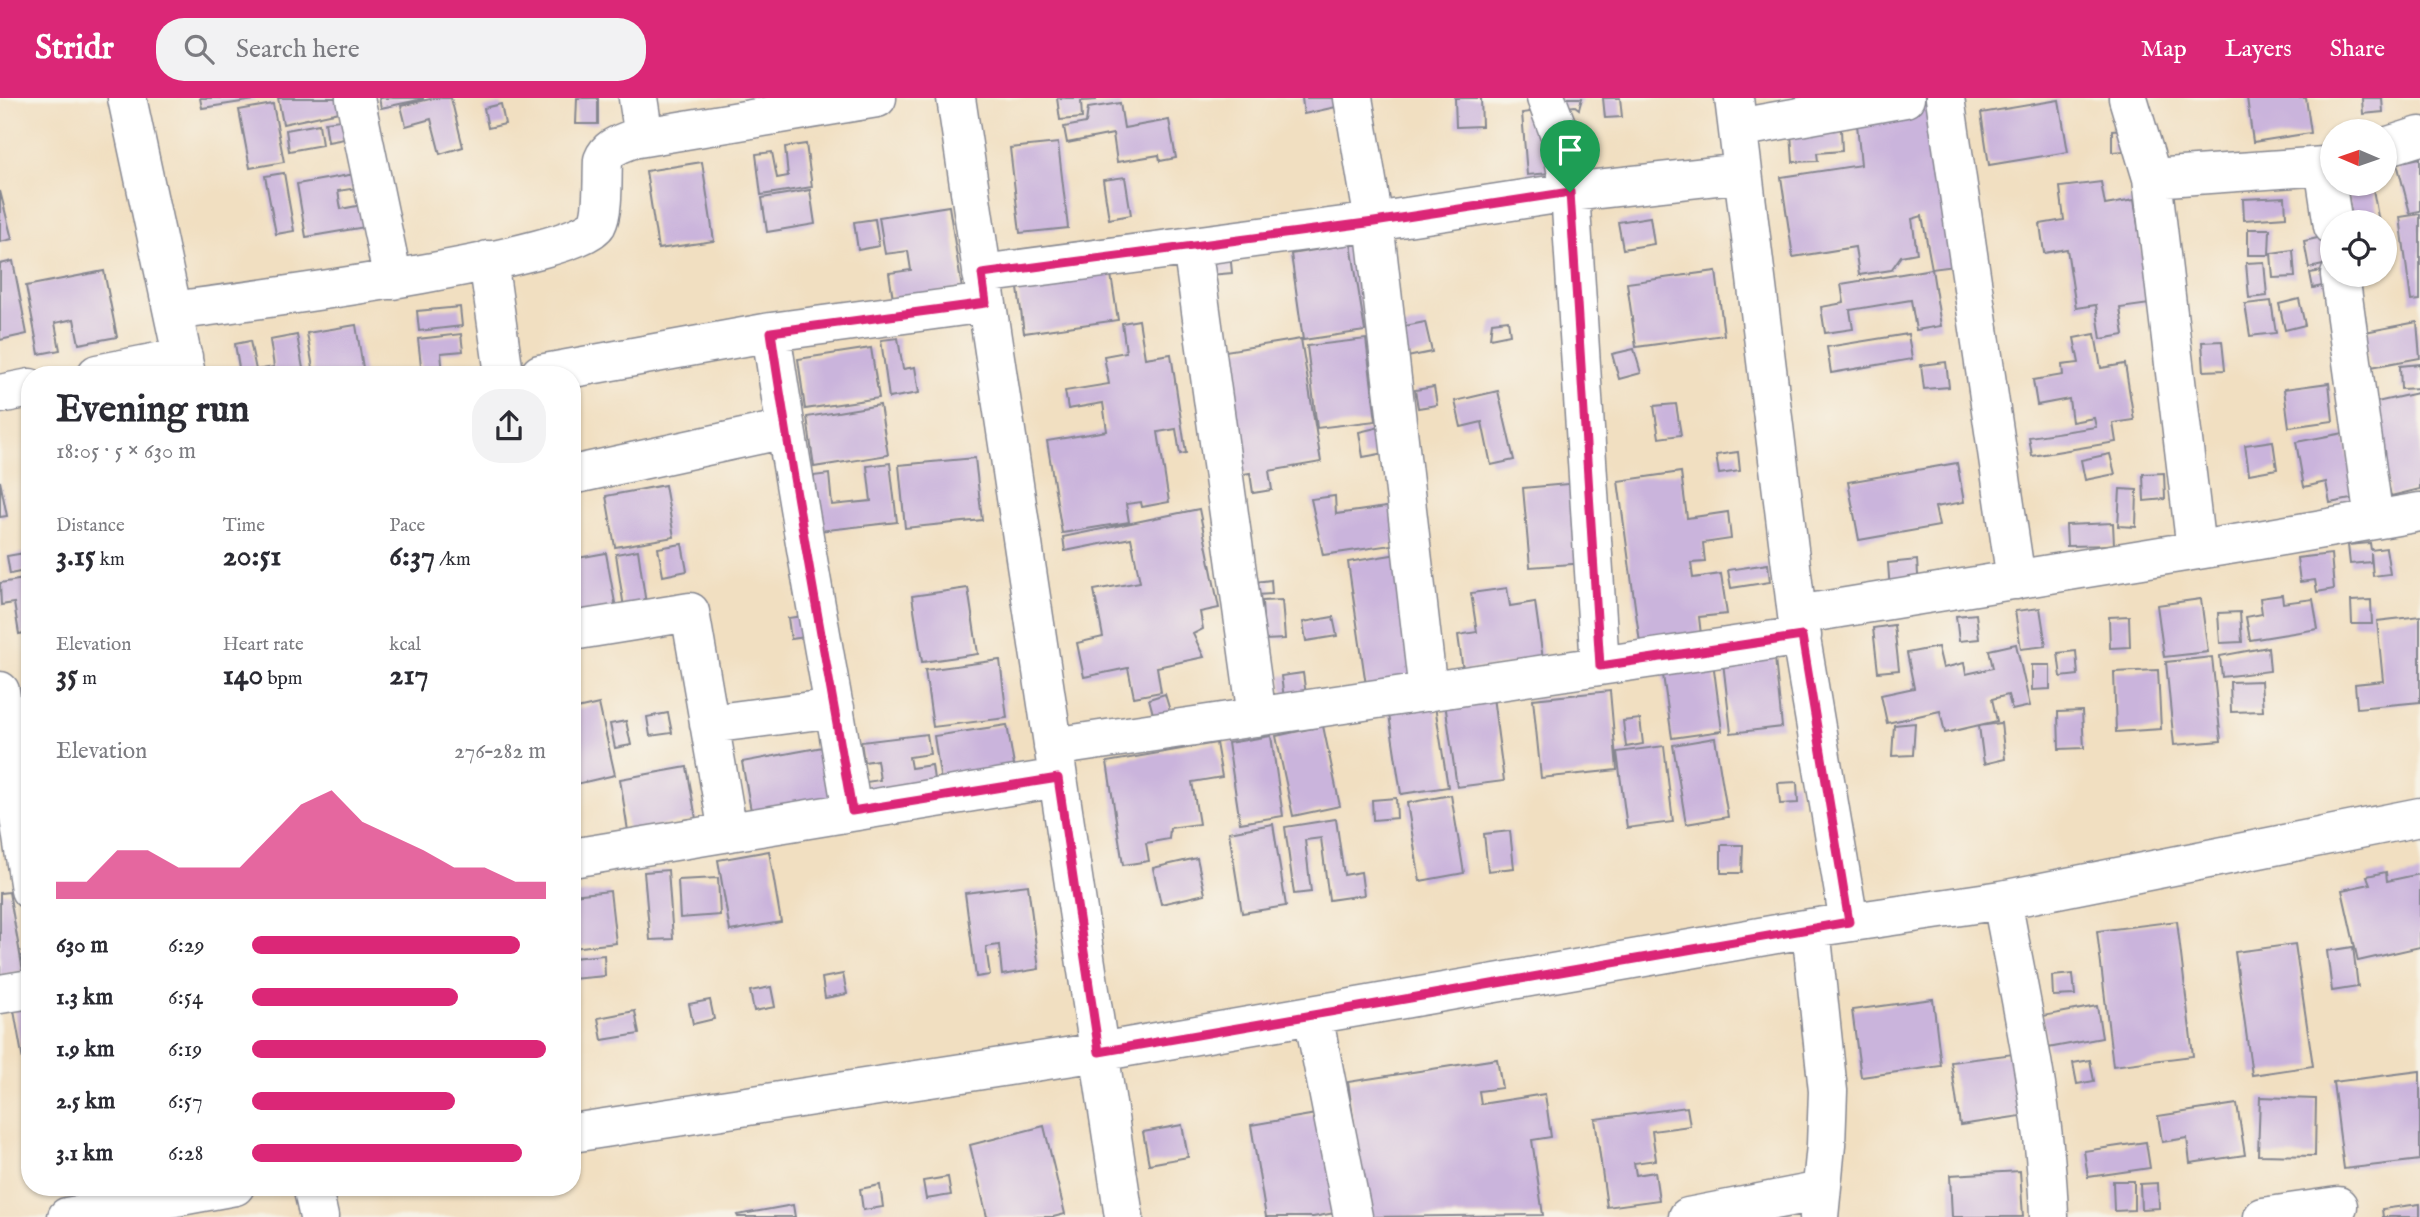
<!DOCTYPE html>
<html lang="en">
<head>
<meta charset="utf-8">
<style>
  body { margin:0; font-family:"IM FELL English",serif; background:#f2f2f3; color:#2b2b33; height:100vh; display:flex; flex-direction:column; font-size:26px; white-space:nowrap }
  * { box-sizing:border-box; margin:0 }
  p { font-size:23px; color:#7c7c81 }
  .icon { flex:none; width:38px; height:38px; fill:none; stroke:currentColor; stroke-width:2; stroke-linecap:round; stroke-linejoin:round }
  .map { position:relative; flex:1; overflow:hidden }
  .sheet { position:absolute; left:21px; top:268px; width:560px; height:830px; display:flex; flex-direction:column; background:#fff; border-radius:28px; box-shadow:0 2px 5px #0004 }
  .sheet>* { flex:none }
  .needle { width:46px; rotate:272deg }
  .tools { position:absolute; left:2320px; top:21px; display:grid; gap:14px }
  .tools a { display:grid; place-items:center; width:77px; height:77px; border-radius:50%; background:#fff; box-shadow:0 2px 5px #0004; font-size:35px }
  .pin { position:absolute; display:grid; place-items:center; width:60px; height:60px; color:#fff; margin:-72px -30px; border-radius:50% 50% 50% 0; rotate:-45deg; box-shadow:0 0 7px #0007 }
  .pin .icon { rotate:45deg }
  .round { display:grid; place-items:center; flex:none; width:74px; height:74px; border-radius:28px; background:#f2f2f3 }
  .headline { display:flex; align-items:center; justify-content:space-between; height:119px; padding:0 35px }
  h1 { font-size:38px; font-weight:800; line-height:52px }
  .figures { display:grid; grid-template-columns:repeat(3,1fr); gap:10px; height:119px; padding:7px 35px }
  .figures div { display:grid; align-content:center }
  .figures b { font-size:30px; font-weight:800 }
  .figures small { font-size:19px; font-weight:400 }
  .figures p { font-size:19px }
  .chart { height:196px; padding:14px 35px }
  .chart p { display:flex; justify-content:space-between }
  .chart svg { width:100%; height:126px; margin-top:7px; fill:#db2777; opacity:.7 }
  ul { padding:0 35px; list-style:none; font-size:23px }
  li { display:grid; grid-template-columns:112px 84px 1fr; align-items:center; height:52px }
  li i { height:18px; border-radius:9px; background:#db2777 }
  header { display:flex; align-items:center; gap:42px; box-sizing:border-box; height:98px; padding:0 35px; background:#db2777; color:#fff }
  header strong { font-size:33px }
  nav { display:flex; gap:38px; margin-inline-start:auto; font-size:24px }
  .search { width:490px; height:63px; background:#f2f2f3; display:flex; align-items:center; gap:18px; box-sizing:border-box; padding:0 24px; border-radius:28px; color:#7c7c81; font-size:26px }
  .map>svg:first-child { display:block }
  .building { fill:#cab4dc }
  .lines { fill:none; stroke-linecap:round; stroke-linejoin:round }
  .minor-casing { stroke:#868790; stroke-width:41 }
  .minor { stroke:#fff; stroke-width:38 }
  .route-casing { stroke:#fff; stroke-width:14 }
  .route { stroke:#db2777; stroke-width:9 }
</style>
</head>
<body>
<header>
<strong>Stridr</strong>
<div class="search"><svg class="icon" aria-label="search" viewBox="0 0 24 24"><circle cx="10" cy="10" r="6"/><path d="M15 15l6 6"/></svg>Search here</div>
<nav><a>Map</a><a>Layers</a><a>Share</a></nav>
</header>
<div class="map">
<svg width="2420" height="1119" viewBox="0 0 2420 1119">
  <rect width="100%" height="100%" fill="#f7f3e8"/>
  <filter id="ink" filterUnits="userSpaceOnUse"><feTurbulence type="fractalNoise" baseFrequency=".0143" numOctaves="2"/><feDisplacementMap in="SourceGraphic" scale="14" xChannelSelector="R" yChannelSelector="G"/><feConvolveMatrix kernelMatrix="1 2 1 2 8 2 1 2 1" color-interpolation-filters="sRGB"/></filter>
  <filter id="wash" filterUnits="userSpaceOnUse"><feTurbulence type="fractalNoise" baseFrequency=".00686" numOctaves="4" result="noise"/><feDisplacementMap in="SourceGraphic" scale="28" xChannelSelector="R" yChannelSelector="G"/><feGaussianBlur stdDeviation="1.57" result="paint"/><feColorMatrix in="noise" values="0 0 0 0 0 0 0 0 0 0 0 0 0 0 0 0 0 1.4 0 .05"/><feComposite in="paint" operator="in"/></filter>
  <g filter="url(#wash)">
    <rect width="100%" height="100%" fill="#f1dfc1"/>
    <g id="blocks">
      <!-- building -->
      <path class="building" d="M200,0H255V2L202,10Z
        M278,0H342L344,13L283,26Z
        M379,0H423V1L381,10Z
        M434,0H451L463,49L440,56L431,21L406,28L401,8Z
        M577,0H598V26H576Z
        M1057,0H1096V2L1081,3L1082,20L1060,22Z
        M1302,0H1335L1336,9L1304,16Z
        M1455,0H1481L1482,28L1456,29Z
        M1559,0H1582L1579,11L1575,8L1559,10Z
        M1603,0H1620L1622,19L1605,20Z
        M2247,0H2306L2311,35L2253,44Z
        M2362,0H2382L2383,14L2363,16Z
        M1936,2L1963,167L1932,171L1922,118L1912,121L1917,155L1901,158L1891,172L1859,177L1855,149L1793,159L1781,79L1861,67L1856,16Z
        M2059,2L2068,54L1989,67L1981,15Z
        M1120,5L1124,30L1169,22L1176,60L1160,63L1159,57L1117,64L1113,36L1067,45L1064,29L1086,25L1088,10Z
        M273,6L284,64L250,70L239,12Z
        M501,6L505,26L488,30L484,10Z
        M1545,12L1550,75L1527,77L1522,15Z
        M347,21L350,40L328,44L325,24Z
        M319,26L322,47L289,53L286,32Z
        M1841,31L1842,53L1817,55L1818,63L1793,64L1791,35Z
        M2124,31L2125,53L2112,54V32Z
        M1058,45L1068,130L1020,135L1010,50Z
        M806,46L812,89L761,97L756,56L772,54L777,80L788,78L785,49Z
        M2420,60V113L2410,115L2397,65Z
        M702,64L714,143L658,151L646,73Z
        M284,75L294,133L276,136L265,78Z
        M355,76L357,90L338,93L341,111L362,107L365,129L306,139L297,86Z
        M1125,79L1131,117L1109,121L1103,82Z
        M2101,84L2105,107L2134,102L2150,206L2120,210L2124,237L2101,241L2096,207L2076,210L2067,151L2044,155L2040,126L2064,122L2060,89Z
        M2355,86H2372L2379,124H2353L2346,88Z
        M810,92L815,126L767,134L762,100Z
        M0,93L12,141L0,144Z
        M2285,99L2286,119L2244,122L2243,101Z
        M949,108L962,191L893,201L889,175L911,172L908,153L885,156L879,119Z
        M2420,116V202L2411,203L2400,119Z
        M1650,119L1654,146L1623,151L1618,124Z
        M875,121L879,148L858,152L854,124Z
        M2248,131H2270L2269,157H2248Z
        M2322,139L2328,166L2309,170L2304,143Z
        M1351,146L1365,233L1303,242L1291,156Z
        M2293,152L2295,179L2273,180L2271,155Z
        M1230,154L1232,175L1210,177L1208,156Z
        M13,163L27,236L0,242V166Z
        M2264,164L2267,198L2249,200L2246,165Z
        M1110,170L1118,222L1024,235L1017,183Z
        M1932,171L1941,228L1916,232L1911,202L1850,212L1853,231L1825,235L1821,209L1844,205L1841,186Z
        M2328,172L2331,186L2313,190L2310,175Z
        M104,173L117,239L79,246L74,221L55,225L60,252L39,256L26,188Z
        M1716,173L1724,237L1636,249L1627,185Z
        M2299,201L2305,227L2285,232L2279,206Z
        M2271,203L2276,235L2250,238L2245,206Z
        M460,209L462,228L419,233L417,213Z
        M1139,222L1145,260L1171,256L1186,355L1180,356L1176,331L1158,334L1169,404L1142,409L1141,404L1126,406L1129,424L1062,435L1047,343L1107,333L1103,305L1068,311L1065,293L1109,286L1104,258L1126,254L1122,225Z
        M1508,222L1510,236L1490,240L1492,224Z
        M1425,224L1432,254L1407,259L1400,229Z
        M2417,224L2420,260L2371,269L2365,234Z
        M356,227L364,276H314L307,235Z
        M461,236L463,253L441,255L443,276H422L418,241Z
        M1908,236L1912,261L1831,275L1827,249Z
        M2095,236L2101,270L2125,266L2134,322L2113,325L2116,344L2032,358L2029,339L2096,329L2094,320L2072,324L2069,301L2037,307L2033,282L2063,277L2062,267L2079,265L2074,240Z
        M297,237L304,276H240L235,246L250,243L256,272L274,269L270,242Z
        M898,240L903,271L915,269L919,295L889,300L881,242Z
        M1301,241L1321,364L1269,373L1272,392L1253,395L1250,375L1238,377L1219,254Z
        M1366,241L1376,323L1317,330L1307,248Z
        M2222,243L2225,272L2204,273L2202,244Z
        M871,250L879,300L805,311L798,261Z
        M1634,251L1641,275L1619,281L1612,256Z
        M1946,264L1949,289L1924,291L1921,267Z
        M2420,266V290L2401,291L2400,268Z
        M2329,285L2333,323L2289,329L2284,291Z
        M1434,289L1437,307L1418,310L1415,292Z
        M1498,293L1514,362L1491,367L1482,324L1461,329L1455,303Z
        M2417,295L2420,309V391L2391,398L2368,306Z
        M1676,306L1681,337L1659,340L1654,308Z
        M880,307L888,357L814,369L807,319Z
        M1380,329L1385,355L1363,359L1359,334Z
        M2344,335L2356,400L2330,405L2326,384L2304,389L2296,344Z
        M2273,343L2277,371L2249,376L2245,347Z
        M1738,354L1740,373L1719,376L1716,357Z
        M2110,356L2115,376L2085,382L2081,362Z
        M975,360L982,422L905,430L899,367Z
        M890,365L897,424L819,433L813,378L829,376L832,407L871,403L867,368Z
        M1957,365L1964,404L1935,409L1939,428L1859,442L1848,384Z
        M1681,374L1687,420L1728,414L1731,441L1703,445L1705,464L1691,465L1693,480L1721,476L1727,516L1699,519L1701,537L1640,545L1618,383Z
        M2164,375L2165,401L2144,403L2143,376Z
        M0,383L7,418L0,419Z
        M1579,385L1586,465L1530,469L1523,390Z
        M665,387L674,439L615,449L606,398Z
        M2120,391L2137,392L2136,429L2118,428Z
        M1335,398L1336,416L1394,408L1398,446L1323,457L1311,401Z
        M1199,411L1219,510L1200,514L1203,531L1193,536L1204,559L1157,569L1161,594L1134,599L1128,570L1084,579L1077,545L1103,539L1094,492L1140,484L1131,440L1065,453L1063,439Z
        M2113,425L2114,447L2067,448L2066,427Z
        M2370,445L2371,452L2386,450L2390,476L2373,478L2371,455V464L2350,466L2348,447Z
        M682,446L687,473L663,478L658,450Z
        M638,452L646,506L624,510L616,456Z
        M30,454V472L10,476L7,458Z
        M606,455L617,516L572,524V461Z
        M1398,456L1417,586L1367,594L1348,464Z
        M2331,456L2334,491L2317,494L2315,482L2300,484L2297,460Z
        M1917,462L1919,491L1890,493L1888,465Z
        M1768,466L1770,484L1731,490L1728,472Z
        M30,480V534L19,536L14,505L1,507L0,485Z
        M1271,482L1272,496L1256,497V484Z
        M968,490L978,556L922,564L912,498Z
        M1507,490L1510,508L1535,504L1543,561L1463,573L1458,537L1477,534L1471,495Z
        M2282,497L2283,505L2313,501L2318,531L2250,542L2246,519L2262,516L2260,500Z
        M2201,501L2208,554L2164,559L2157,507Z
        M1282,502L1285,541L1264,542L1262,503Z
        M2371,502L2372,526H2352L2351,503Z
        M2040,510L2046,548L2021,551L2015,513Z
        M2240,514L2242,544L2220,545L2218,515Z
        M1976,516L1979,541L1959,543L1956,518Z
        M810,517L813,538L791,541L788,520Z
        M2129,518L2130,549L2110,550L2109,519Z
        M2420,518V604L2357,610L2355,586L2383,583L2377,523Z
        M1333,519L1337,538L1306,543L1303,524Z
        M1894,527L1899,572L1878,574L1873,530Z
        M2016,546L2030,608L2012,612L2008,597L1992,601L1997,623L1945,635L1940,613L1887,625L1881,597L1914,590L1907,555L1938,549L1943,570L1964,565L1966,576L1993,570L1989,552Z
        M2268,549L2270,573L2222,579L2220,558Z
        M1774,550L1782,629L1731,635L1722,555Z
        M2076,553L2078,577L2061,579L2058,555Z
        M1712,556L1722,633L1672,640L1661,563Z
        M2212,559L2221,643L2174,647L2166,564Z
        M1000,562L1007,620L933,629L925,572Z
        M2032,567H2050V591L2032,592Z
        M2158,572L2161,631L2116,634L2114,574Z
        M1303,575L1306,597L1284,600L1281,578Z
        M2261,583L2263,613L2231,614L2230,584Z
        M1610,593L1617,672L1541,680L1533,601Z
        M1165,596L1173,623L1156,627L1149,601Z
        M1493,599L1504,683L1457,689L1445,605Z
        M1434,602L1448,689L1401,696L1388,610Z
        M599,606L615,677L572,687V612Z
        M2082,613L2084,650L2059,651L2058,614Z
        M668,615L672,635L650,638L647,619Z
        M1640,621L1643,646L1626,649L1623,623Z
        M626,623L631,647L615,650L610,626Z
        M1915,625L1913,657L1892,658L1894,627Z
        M2001,625L2005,661L1984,666L1979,628Z
        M1007,627L1016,679L942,690L934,638Z
        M1323,628L1340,708L1293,718L1276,638Z
        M927,636L930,656L909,659L911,670L932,667L935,689L868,698L866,684L880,682L877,662L864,664L861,644Z
        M1271,638L1283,718L1240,725L1228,645Z
        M1715,640L1728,719L1686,726L1673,647Z
        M1216,645L1222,679L1192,684L1199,726L1170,730L1169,741L1146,745L1149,763L1123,767L1107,664Z
        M1664,648L1673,724L1627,730L1617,654Z
        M823,649L833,703L752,718L742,664Z
        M687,669L696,721L628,733L620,681Z
        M1797,684L1798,705L1780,706L1778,685Z
        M1451,697L1464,775L1420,783L1407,705Z
        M1396,700L1397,720L1373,722L1372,702Z
        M1336,721L1344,777L1361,774L1364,797L1329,802L1321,740L1305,742L1311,794L1294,796L1285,729Z
        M1273,726L1286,808L1242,815L1229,734Z
        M1510,733L1514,770L1488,773L1484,736Z
        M1721,747H1743L1742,775H1721Z
        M769,753L781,824L730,833L718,762Z
        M1197,760L1205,796L1161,806L1153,770Z
        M668,772L673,841L650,842L644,774Z
        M2386,774L2387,783L2420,776V849L2358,863L2342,792L2370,786L2367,778Z
        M718,780L720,817L680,820L678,782Z
        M1028,787L1039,871L1002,877L999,847L986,849L990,877L976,879L965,795Z
        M610,793L616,845L572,850V797Z
        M9,794L23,873L0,877V795Z
        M2177,823L2193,958L2113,968L2097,833Z
        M2295,846L2313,968L2252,977L2235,854Z
        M2353,849L2358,889L2332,893L2327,853Z
        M604,857L605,878L572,881V860Z
        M843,876L847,896L825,900L822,880Z
        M2073,876L2075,897L2053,898L2052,878Z
        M771,889L775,909L754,913L750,893Z
        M1933,901L1941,968L1861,979L1852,912Z
        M710,902L714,921L693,926L689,906Z
        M30,903V974H25L13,907Z
        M2097,908L2102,940L2048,950L2043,918Z
        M635,913L639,936L602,942L598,920Z
        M2013,956L2021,1018L1960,1027L1951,964Z
        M1497,961L1502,990L1479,993L1481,1006L1545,996L1551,1039L1532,1042L1543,1117L1367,1119L1348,984Z
        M2090,962L2094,983L2077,986L2073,965Z
        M2420,973V1062L2344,1071L2333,984Z
        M2260,999L2316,1001L2315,1058L2258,1057Z
        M2237,1006L2245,1057L2190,1065L2187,1040L2162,1044L2158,1018Z
        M1687,1009L1690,1028L1652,1033L1656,1062L1634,1065L1636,1077L1655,1074L1659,1102L1607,1109L1595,1021Z
        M1322,1015L1340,1114L1313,1119H1266L1251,1027Z
        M1182,1027L1188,1059L1149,1066L1143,1034Z
        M1044,1028L1065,1116L1053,1119H987L970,1047Z
        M2146,1044L2150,1070L2088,1079L2084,1053Z
        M2020,1073L2023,1119H1952L1950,1077Z
        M948,1079L951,1097L926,1101L923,1083Z
        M2113,1083H2134V1112L2114,1113Z
        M2158,1085L2159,1110L2141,1111L2140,1086Z
        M880,1087L883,1109L863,1112L860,1091Z
        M2420,1106V1119H2383L2382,1111Z
        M793,1107L795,1119H738L737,1117Z"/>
    </g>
  </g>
  <g filter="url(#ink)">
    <use href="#blocks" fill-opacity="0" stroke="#868790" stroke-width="2"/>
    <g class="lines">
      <defs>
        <path id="minor" d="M127,0L186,276
          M355,0L393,182
          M638,0L644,39
          M956,0L1124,1119
          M1353,0L1374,124L1428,594
          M1546,0L1560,37L1570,94L1600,568
          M1734,0L1797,517L1849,824
          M1945,0L2016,482
          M2128,0L2152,80L2196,452
          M1738,30L1905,0
          M2385,49L2420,38
          M2324,68L2333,128
          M2152,80L2324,68L2333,65
          M1192,148L1257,619
          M488,162L504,276
          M982,176L1374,124L1570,94L1743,75
          M2340,177L2374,422
          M173,213C231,205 575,162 597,126C604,113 602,78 603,62C608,49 620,46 632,41L877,0
          M771,234C794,394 825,554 852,713
          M97,276L183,259
          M540,276L771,234L986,205
          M0,296L30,290
          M572,377L785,331
          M1797,517L2259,442L2420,414
          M572,533L690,514L728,734
          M0,593L30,792
          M709,626L835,610
          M1053,649L1802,538
          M572,760L1058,680
          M2002,802C2021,906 2046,1013 2049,1119
          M1811,830L1828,993L1826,1047L1819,1119
          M0,896L30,891
          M1313,917L1353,1119
          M572,1035L1099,954L1811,830L2002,802L2420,719
          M312,1088L319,1119
          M67,1119L235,1088
          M1688,1119L1821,1093
          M2263,1119L2338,1108"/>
      </defs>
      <!-- minor casing -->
      <use href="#minor" class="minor-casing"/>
      <!-- minor -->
      <use href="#minor" class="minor"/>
    </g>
  </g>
  <g class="lines" filter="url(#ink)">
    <defs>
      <path id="route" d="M1570,94L1600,568L1802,538L1849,824L1099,954L1058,680L852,713C825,554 794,394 771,234L986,205L982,176L1374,124Z"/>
    </defs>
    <!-- route casing -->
    <use href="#route" class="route-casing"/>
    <!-- route -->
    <use href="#route" class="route"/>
  </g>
</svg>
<div class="tools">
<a><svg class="needle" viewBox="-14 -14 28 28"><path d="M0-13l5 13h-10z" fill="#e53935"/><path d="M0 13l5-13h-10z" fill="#7c7c81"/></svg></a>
<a><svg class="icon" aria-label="locate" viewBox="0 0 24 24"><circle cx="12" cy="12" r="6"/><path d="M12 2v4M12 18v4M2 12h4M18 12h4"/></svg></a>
</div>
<div class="pin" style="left:1570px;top:94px;background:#1e9e55"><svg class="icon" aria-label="arrive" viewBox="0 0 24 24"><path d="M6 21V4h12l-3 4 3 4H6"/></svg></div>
<section class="sheet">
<div class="headline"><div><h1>Evening run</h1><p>18:05 · 5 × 630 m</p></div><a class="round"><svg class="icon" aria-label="share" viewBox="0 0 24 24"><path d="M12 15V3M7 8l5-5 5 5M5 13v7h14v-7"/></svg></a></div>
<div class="figures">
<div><p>Distance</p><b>3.15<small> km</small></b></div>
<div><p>Time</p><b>20:51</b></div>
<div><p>Pace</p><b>6:37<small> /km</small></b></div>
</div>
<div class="figures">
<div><p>Elevation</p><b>35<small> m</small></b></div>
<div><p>Heart rate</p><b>140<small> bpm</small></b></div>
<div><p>kcal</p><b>217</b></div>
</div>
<div class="chart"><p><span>Elevation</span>276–282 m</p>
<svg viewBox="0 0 160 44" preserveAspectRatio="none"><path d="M0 44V38L10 38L20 27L30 27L40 33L50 33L60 33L70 22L80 11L90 6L100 17L110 22L120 27L130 33L140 33L150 38L160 38V44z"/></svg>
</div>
<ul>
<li><b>630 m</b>6:29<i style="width:91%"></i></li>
<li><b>1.3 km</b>6:54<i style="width:70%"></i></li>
<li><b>1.9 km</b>6:19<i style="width:100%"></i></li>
<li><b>2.5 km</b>6:57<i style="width:69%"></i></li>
<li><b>3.1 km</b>6:28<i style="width:92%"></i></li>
</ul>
</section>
</div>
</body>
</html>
